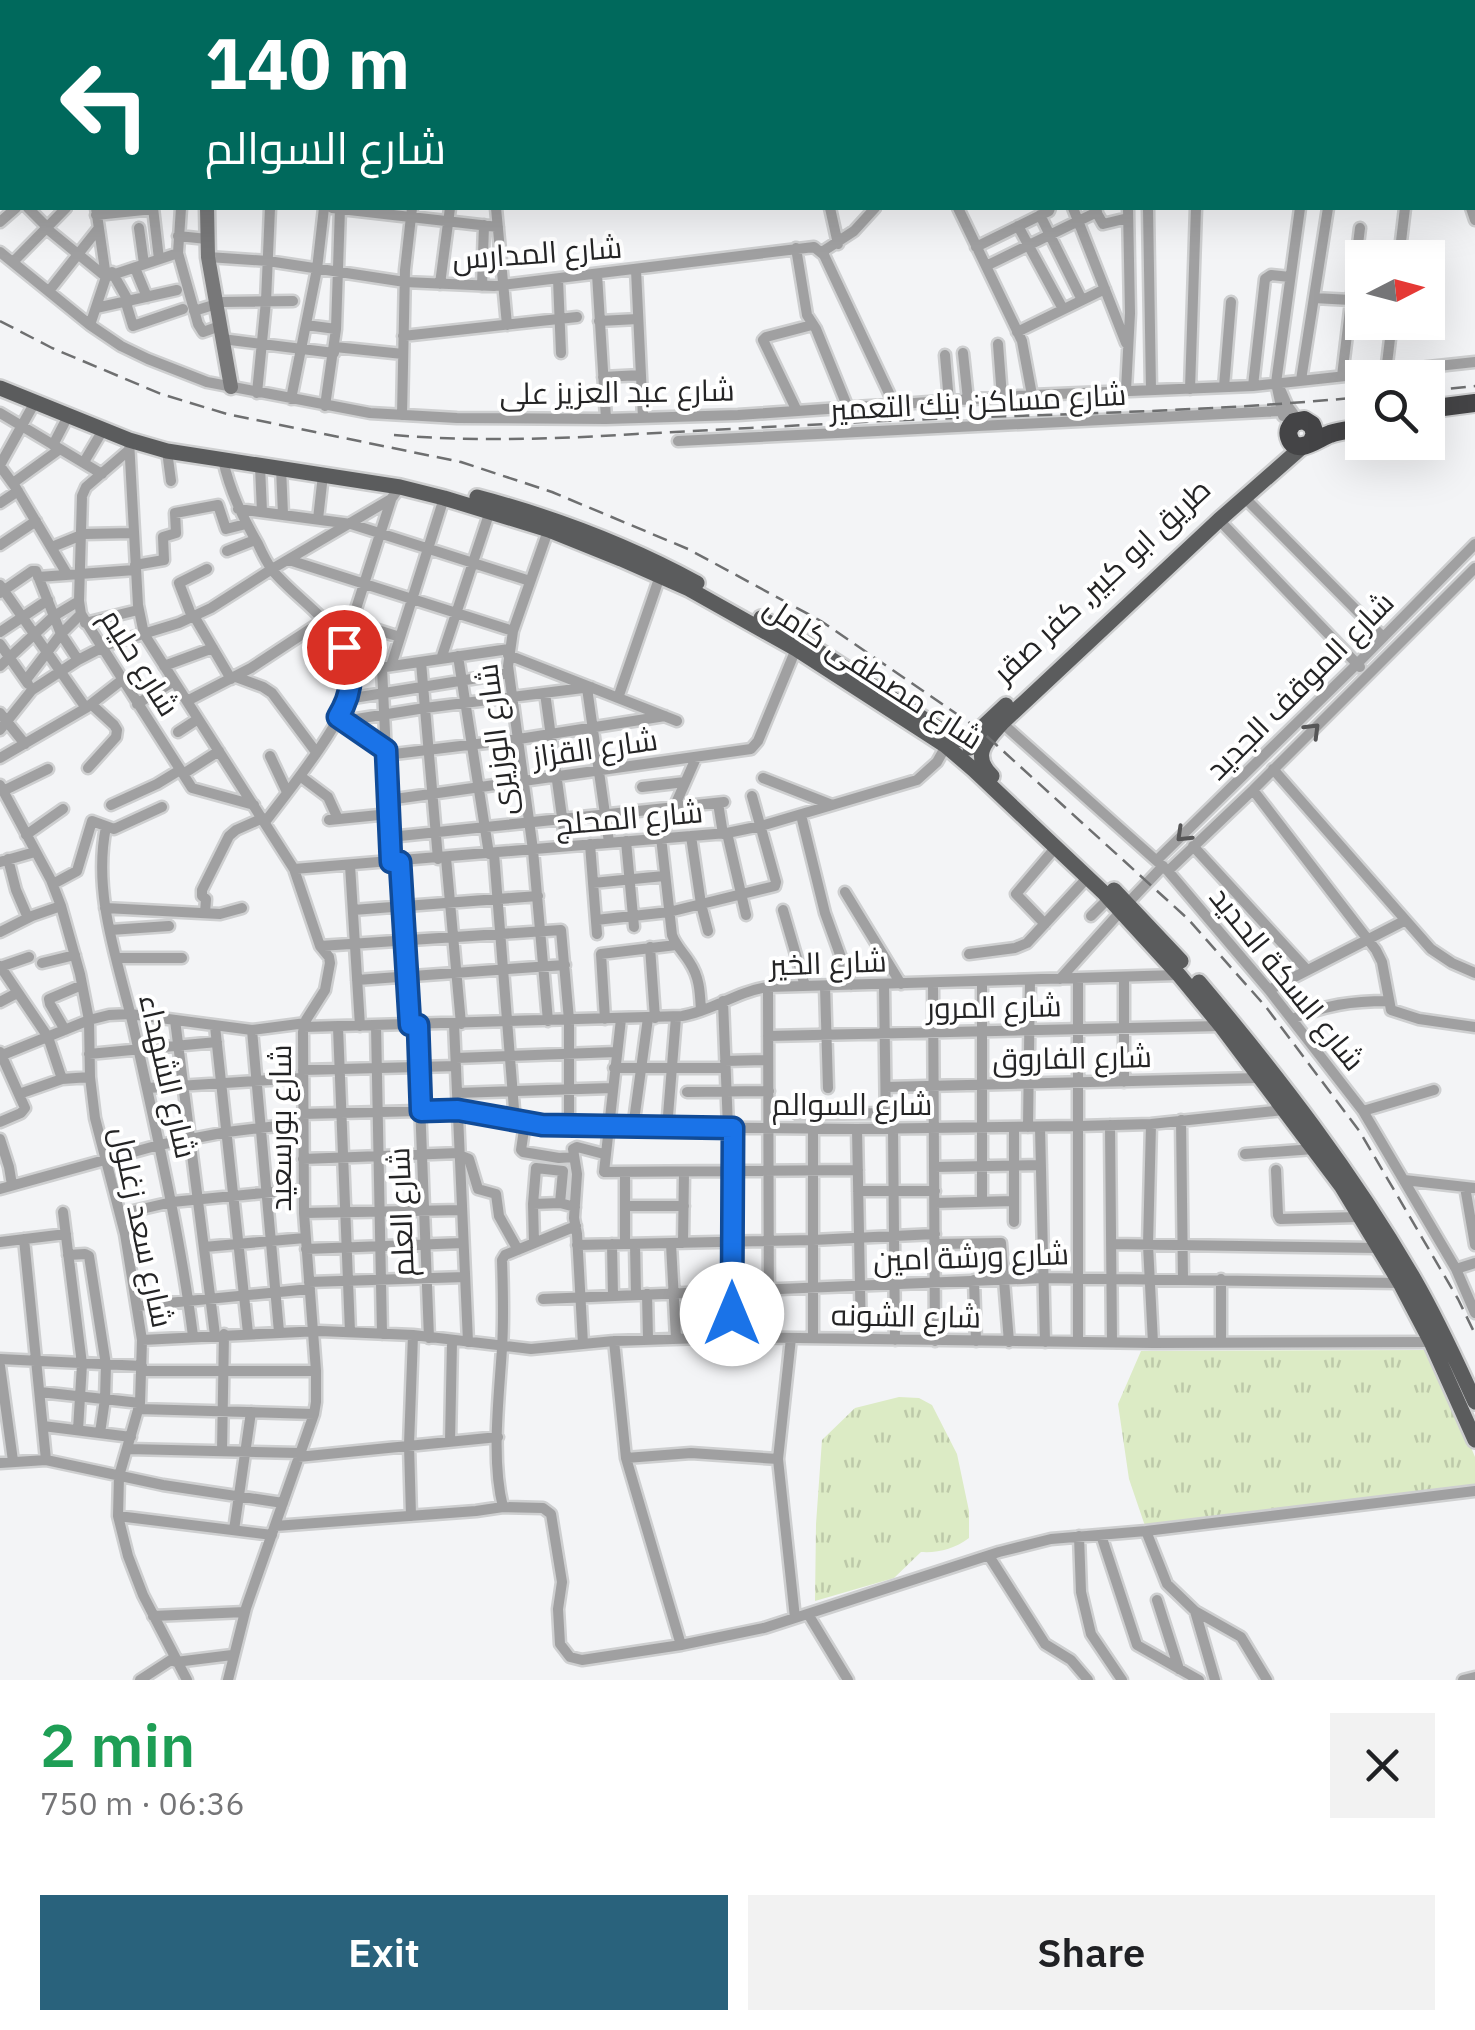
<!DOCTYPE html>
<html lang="en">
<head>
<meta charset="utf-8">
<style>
	:root { --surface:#fff; --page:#f2f2f2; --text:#202124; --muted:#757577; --accent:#29627c }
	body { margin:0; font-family:"IBM Plex Sans",Cairo,sans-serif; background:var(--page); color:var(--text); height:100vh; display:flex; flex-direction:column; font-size:38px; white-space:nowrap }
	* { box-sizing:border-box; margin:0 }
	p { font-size:32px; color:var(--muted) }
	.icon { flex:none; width:55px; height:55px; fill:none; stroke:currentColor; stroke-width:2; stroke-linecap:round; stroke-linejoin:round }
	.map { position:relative; height:1680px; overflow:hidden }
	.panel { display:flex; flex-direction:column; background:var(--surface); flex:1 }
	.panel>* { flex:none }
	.banner { position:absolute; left:0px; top:0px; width:1475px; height:210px; box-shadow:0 10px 40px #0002; background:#00695c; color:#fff; overflow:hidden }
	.needle { width:65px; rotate:84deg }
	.tools { position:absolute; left:1345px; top:240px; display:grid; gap:20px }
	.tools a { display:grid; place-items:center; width:100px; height:100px; border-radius:0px; background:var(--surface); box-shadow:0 10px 40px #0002; font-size:50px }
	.pin { position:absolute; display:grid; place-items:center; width:85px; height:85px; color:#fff; margin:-42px; border:5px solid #fff; border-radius:50%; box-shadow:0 2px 10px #0007 }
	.me { position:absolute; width:110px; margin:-55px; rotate:0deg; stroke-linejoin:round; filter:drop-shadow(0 0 8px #0008) }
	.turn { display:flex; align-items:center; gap:35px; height:210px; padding:0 40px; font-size:45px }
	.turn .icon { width:130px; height:130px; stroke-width:2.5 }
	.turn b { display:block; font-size:70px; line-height:85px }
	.round { display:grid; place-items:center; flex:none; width:105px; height:105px; border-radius:0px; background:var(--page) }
	.overview { display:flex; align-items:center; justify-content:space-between; height:170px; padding:0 40px }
	h1 { font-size:60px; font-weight:600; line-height:75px; color:#1e9e55 }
	.button { display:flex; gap:20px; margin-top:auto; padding:20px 40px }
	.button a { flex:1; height:115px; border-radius:0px; background:var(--accent); color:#fff; font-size:40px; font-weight:600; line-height:115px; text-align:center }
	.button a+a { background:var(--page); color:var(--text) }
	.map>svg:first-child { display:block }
</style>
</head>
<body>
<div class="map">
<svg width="1475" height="1680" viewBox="0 0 1475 1680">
	<defs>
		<pattern id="grass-tufts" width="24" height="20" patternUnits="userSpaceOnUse" patternTransform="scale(2.5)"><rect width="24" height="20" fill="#dcebc5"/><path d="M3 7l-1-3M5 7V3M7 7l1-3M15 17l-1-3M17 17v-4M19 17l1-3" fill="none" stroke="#bdc9a9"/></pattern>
	</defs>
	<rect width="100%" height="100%" fill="#f3f4f6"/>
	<path fill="url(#grass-tufts)" d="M1430,1350L1475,1457V1487L1145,1526L1129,1479L1118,1404L1141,1351Z
		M899,1397L919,1398L932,1405L957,1454L969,1511V1538C954,1549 939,1553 921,1552L894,1578L815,1601L816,1524L822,1440L855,1408Z"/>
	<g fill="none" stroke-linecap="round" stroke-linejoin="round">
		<g stroke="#cecfd0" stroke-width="15">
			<path id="street" d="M160,0V2
				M198,0L199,2
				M331,0V2
				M375,0L376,2
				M411,0L412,2
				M436,0L437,2
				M460,0V2
				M707,0V2
				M746,0V2
				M773,0L774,2
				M817,0L818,2
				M864,0L866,2
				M1030,0L1035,2
				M27,2L28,0
				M79,2L130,0
				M285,2L293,0
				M385,2L394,0
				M494,2V0
				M898,2L900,0
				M941,2L943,0
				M983,2L984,0
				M1090,2L1092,0
				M0,5H2
				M0,38L2,37
				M0,70H2
				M1472,88L1475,87
				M0,107L2,106
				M0,122L2,128
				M0,165L2,163
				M0,178L2,180
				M28,208L47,227
				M153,208L159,259
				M181,208L178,253L198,324L203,332L220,326
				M332,208L498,227
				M496,208L507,325
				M830,208L838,244
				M958,208L1022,341L1032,395
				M1073,208L1126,343
				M1094,208L1103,224L1128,218
				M1148,208L1151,390
				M1471,208L1475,220
				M96,215L153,209
				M1040,215L1082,300
				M0,222L16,208
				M1018,226L1063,309
				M46,228L106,277L178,253
				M139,228L144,264
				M178,236L207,239
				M976,247L1049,211L1050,208
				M796,248L807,315L816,329L848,408
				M0,252L90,325L121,346L148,359L207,382L370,413L457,418L606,419L738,415L1032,395L1253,386L1475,362
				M822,252L854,231L875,208
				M1357,256L1374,258
				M208,257L268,261L405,282L494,286L814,247L824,255L895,406
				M1399,258L1405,208
				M13,262L66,208
				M986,266L1097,212
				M135,268L147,297
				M636,270L643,418
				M112,272L129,302
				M597,274L606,419
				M558,279L561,353
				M440,284L450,208
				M482,286L484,225
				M49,291L98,229
				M1314,298L1351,300
				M126,303L133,326L183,309
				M96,308L177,290
				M194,311L223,302L293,301
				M599,321L638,319
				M90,325L106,277L96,208
				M306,325L336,329
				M1017,332L1105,289
				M403,336L577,317
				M222,339L334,353
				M998,344L1002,397
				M335,347L403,354
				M963,353L968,400
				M945,355L949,402
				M1386,372L1392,322
				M1342,376L1360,228
				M603,377L641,375
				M1301,380L1328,208
				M1253,386L1265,279L1271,275L1290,277
				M1224,387L1231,302
				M1190,389L1196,208
				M1126,390L1130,313L1128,208
				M1281,391L1287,405L1298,420
				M257,393L266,301L270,208
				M291,399L317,269L324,208
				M325,406L336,329L340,208
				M797,411L763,340L766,337L812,325
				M0,413L102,474
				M402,415L405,270L412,208
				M1283,416L1276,383L1300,208
				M129,440L138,605L144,634L294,869L320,946L329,957L330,963L325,990L306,1020L303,1032L304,1213L316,1371V1402L314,1414L246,1608L228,1680
				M678,441L1281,411
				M53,445L68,416
				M129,450L86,487L82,496L79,601L81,614L192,788L254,805
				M167,451L171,481
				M223,460C230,491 242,516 258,544C262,553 267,563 273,571C302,606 358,633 351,687C346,720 287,793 265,822
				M84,462L103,430
				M0,465L35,402
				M0,466L16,488L67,574
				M260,466L262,512
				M281,468L283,514
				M13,483L60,449
				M1244,497L1383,637
				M0,503L18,491
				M238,509L351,524L530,581
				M318,519L323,475
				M1219,520L1360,667
				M0,545L36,521
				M52,547L84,534L133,533
				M227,551L255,540
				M289,560L513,631
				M135,565L164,560L163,537L176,533L175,513L218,505L226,529L246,524
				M38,577L135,570
				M0,585L86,708
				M0,593L32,571H36L61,634L78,660
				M194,616L231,679
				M192,617L179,583L207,569
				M352,622L400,637
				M85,623L138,610
				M0,632L48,600
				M0,644L28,684
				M344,646L391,500
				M508,655L677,721
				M458,656L489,854
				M441,659L490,511
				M421,662L438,859
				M0,666L54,616L79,601
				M164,666L213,648
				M391,666L444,498
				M382,668L391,862
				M332,670V658L346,651
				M351,672L509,649
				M236,677L263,687L272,693L316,752
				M26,680L61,634L81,614
				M587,688L609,842
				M545,693L566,846
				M618,698L660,576
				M347,699L509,673
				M187,701L251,668L324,620
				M137,704L174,681
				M0,713L25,744
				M343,721L386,751
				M344,721L425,708L591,687
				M1002,723L1168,871L1269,990L1363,1111L1456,1269L1475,1313
				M0,730L32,690L78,660L107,645L179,623L211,608L272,569L391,499L400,487
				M178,732L198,719
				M386,755L519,739L665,716
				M270,756L287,792
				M0,758L86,708L122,680
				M696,758L661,837L672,935C676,946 684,953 690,963C700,978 700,994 701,1011
				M88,768L116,737L117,730L114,725L91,704
				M1273,769L1431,949L1452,963L1475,973
				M183,774L219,751
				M300,776L328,797L338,819
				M763,778L832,805
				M0,785L51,880L61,906L80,974L89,1020L90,1077L95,1118L125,1234L142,1340L140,1403L119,1476L118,1516L128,1556L143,1595L187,1680
				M642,787L685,782
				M1253,790L1376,950L1382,962L1391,1010L1419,1019L1475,1027
				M3,791L48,769
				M388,800L751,749L758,741L796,649
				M718,803L723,834
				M111,805L157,784L180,770
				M801,815L825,913L851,985
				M329,820L389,814
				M106,827C92,895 119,964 134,1029C156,1131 180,1233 193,1336
				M727,833L746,915
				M26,835L63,809
				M691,836L701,904L708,931
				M390,837L724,802
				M626,841L634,927
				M590,844L597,934
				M1193,846L1307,970
				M494,854L515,1122
				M446,858L461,1024
				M8,859L16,890L28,918
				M1157,860L1357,664L1475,544
				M401,861L410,1025
				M0,862L35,852
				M350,865L360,1026
				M294,869L727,833L761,826L917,780L937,762L946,746
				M1168,871L1253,790L1475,568
				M593,883L664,876
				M53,884L77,871L92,821L114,829L162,807
				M845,892L901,984
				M1128,903L1163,866
				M105,908L220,914L242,908
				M353,910L538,896
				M783,910L805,986
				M205,913L206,899L202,896V890L229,836L236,830L263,818
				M1091,916L1109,898
				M596,920L669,912L775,886L776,882L752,796
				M1045,924L1016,894L1056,847
				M110,930L169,926
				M0,932L32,916L61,906
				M320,946L561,930L569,1020V1126
				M650,947L655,1018
				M969,954L1015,948L1027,943L1088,877
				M117,958H182
				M42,963L75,955
				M0,966L48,1037L62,1079
				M0,967L29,957
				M1124,977V1082
				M1078,978V1342
				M1060,979L1121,911
				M357,980L565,965
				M933,983L935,1341
				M884,984L886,1128
				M825,986L828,1088
				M768,987L769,1337
				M1269,990L1404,921
				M723,1001L728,1128
				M0,1002L17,993
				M605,1019L601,954L676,945
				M621,1019L604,1172L858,1170
				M1292,1019C1326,1005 1351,1001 1388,1001
				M175,1020L215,1335
				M548,1021L533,850L508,666L513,631L550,525
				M454,1024L468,1342
				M417,1025L429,1338
				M215,1026L248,1333
				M376,1026L382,1334
				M304,1027L682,1016C713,1011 735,992 768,987L1178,975
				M338,1027L350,1332
				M65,1030L50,1004L49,999L82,985
				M252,1030L279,1332
				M768,1036L1220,1026
				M89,1054L217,1042
				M0,1056L89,1020L109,1015L130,1014L252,1030L306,1023
				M456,1058L616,1052
				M725,1061L768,1060
				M614,1068H725
				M303,1070L456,1066
				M886,1087L1259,1078
				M147,1088L302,1078
				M687,1092L769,1091
				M457,1093L612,1088
				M19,1094L62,1079L90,1077
				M1363,1111L1434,1090
				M302,1114L458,1110L515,1122L551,1126L857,1129L1079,1126L1151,1124L1284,1110
				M797,1114L886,1113
				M1181,1120L1183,1279
				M0,1122L21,1113L25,1108L0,1052
				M525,1123L521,1150L523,1152L559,1158L574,1157
				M1151,1124L1148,1245L1153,1343
				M1110,1125L1112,1342
				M1014,1127V1222
				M1028,1127L1030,980
				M1040,1127L1045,1342
				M633,1128L648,1018
				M667,1128L676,1017
				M813,1128V1338
				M893,1128L895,1340
				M857,1129L861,1339
				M0,1139L9,1167L12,1185
				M1245,1154L1314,1149
				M459,1155L469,1159L478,1189L496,1194L499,1216L518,1250
				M303,1159L459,1153
				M934,1167L1041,1165
				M1276,1170L1278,1215L1280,1219L1359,1217
				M625,1172V1244
				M1404,1180L1475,1188
				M1465,1187L1475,1245
				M0,1189L159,1145L227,1132L302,1123
				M858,1191H935
				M982,1202V982
				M935,1203L1014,1201
				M533,1204L560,1203L575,1207
				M625,1206H684
				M63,1212L82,1364L78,1430
				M304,1213L462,1210
				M120,1214L172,1202L303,1189
				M24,1239L46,1460
				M0,1242L66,1234
				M534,1243L533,1204L536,1168L563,1171L560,1203
				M683,1243L684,1172
				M612,1244L613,1296
				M635,1244L636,1295
				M671,1244L676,1338
				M935,1244L1001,1243L1009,1342
				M1111,1244L1377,1248
				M577,1245L813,1240L935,1234
				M204,1247L305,1238
				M306,1249L463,1243
				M68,1255L85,1254L89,1256L106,1365L105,1399L100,1433
				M1456,1269L1475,1263
				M974,1280L976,1341
				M309,1282L465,1277
				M647,1294L648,1339
				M543,1299L1044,1278L1400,1283
				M138,1306L310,1289
				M732,1337L733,1128
				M791,1338L778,1459L795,1618
				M142,1340L320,1331L413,1335L531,1349L614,1341L732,1337L1153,1343L1431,1342
				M614,1341L626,1458L681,1645
				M1221,1342V1279
				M583,1344L577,1234L574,1218L577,1174L573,1149L577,1147L604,1154
				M0,1359L142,1366
				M0,1366L13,1461
				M142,1371H316
				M40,1392L140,1403
				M138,1409L314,1414
				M43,1426L131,1437
				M450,1442L452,1341
				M128,1449L299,1453
				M222,1451L224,1334
				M298,1457L498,1437
				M626,1458L691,1453L778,1459
				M0,1463L46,1460L163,1485L283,1503
				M503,1507L543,1508L551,1514L562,1582L558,1609L560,1644L570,1657L582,1660L681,1645L764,1628L999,1552L1051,1539L1146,1531L1475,1491
				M118,1516L272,1535
				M411,1516L409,1445L413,1335
				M275,1526L476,1511L503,1507C491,1460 499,1397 502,1348C504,1319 503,1289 502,1260L505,1255L576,1226
				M234,1530L251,1412
				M1146,1531L1167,1584L1195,1611L1241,1637L1267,1680
				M1101,1535L1137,1645L1199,1680
				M1079,1536L1081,1592L1091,1634L1122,1680
				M989,1556L1045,1644L1071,1660L1088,1680
				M1157,1600L1179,1669
				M1195,1611L1215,1680
				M808,1614L848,1680
				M153,1616L245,1612
				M176,1662L232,1655
				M140,1680L174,1658
				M1463,1680L1475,1677"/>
		</g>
		<g stroke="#cecfd0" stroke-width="19">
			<path id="secondary" d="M243,2V0
				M207,208L208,257L231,387"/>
		</g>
		<g stroke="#cecfd0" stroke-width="20">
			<path id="primary" d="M0,388L129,440L167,451L400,487L444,498L549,530L621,559L689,589L796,649L946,746L974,770L1103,892L1179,975L1221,1026L1342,1187L1400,1283L1431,1342L1475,1440
				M477,497C553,517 627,545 697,583
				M761,618L800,639L952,737L962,740H972
				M970,748L975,734L1006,705
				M992,776C970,755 987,740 1002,723L1219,520L1302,447
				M1114,890L1181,961
				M1199,982C1278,1076 1352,1172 1414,1279C1437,1319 1456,1360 1475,1402"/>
		</g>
		<g stroke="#cecfd0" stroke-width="22">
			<path id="highway" d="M1428,409L1475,403
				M1311,443L1315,434L1312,425L1304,420L1294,422C1290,427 1287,430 1289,437C1295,458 1320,437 1330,434C1341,430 1352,430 1362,428"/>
		</g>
		<use href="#street" stroke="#a0a0a1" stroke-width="10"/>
		<use href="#secondary" stroke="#787879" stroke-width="14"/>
		<use href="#primary" stroke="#5b5c5d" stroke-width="15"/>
		<use href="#highway" stroke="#444446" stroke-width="18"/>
		<path stroke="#6e6f70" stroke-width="2.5" stroke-dasharray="15 8" stroke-linecap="butt" d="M0,321L52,348L161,394L227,414L461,462L552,492L688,549L821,621L980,730L1188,919L1266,1007L1360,1132L1458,1299L1475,1334
			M1428,391L1475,386
			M394,435C474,442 555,439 636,434C712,430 787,426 863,422C1029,414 1197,413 1362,397"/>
	</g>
	<defs><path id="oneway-chevron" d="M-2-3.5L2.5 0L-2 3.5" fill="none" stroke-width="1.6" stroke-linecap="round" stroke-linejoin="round" transform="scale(2.5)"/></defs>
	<g stroke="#565657">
		<use href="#oneway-chevron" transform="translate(1313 730) rotate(-45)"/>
		<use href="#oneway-chevron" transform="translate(1183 835) rotate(136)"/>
	</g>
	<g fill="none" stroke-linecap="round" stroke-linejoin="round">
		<g stroke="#114b97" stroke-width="25">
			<path id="route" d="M344,647C355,672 352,694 338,717L386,750L391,862H400L410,1025H418L421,1111L458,1110L542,1125L733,1128L732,1314"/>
		</g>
		<use href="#route" stroke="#1a73e8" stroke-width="18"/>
	</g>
	<g text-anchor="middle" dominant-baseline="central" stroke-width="8" stroke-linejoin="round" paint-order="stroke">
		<g font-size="30" fill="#242425" stroke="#fff">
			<text transform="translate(537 252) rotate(-4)">شارع المدارس</text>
			<text transform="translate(617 391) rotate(-1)">شارع عبد العزيز على</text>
			<text transform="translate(978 401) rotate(-3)">شارع مساكن بنك التعمير</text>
			<text transform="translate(1101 580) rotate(-43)">طريق ابو كبير, كفر صقر</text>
			<text transform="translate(141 662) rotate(58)">شارع حليم</text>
			<text transform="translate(874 672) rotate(33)">شارع مصطفى كامل</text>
			<text transform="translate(1299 685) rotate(-45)">شارع الموقف الجديد</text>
			<text transform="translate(495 740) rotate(-97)">شارع الوزيرى</text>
			<text transform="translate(595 747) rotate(-8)">شارع القزاز</text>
			<text transform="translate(629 817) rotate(-5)">شارع المحلج</text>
			<text transform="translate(828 962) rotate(-2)">شارع الخير</text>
			<text transform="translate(1288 978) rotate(51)">شارع السكة الحديد</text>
			<text transform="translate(994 1006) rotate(-1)">شارع المرور</text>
			<text transform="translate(1072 1057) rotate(-1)">شارع الفاروق</text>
			<text transform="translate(169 1076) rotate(77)">شارع الشهداء</text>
			<text x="852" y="1103">شارع السوالم</text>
			<text transform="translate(279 1128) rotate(-90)">شارع بورسعيد</text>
			<text transform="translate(400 1212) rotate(-92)">شارع العلم</text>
			<text transform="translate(143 1227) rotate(78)">شارع سعد زغلول</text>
			<text transform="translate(971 1256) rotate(-2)">شارع ورشة امين</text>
			<text transform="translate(906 1315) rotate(1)">شارع الشونه</text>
		</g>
	</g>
</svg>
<div class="tools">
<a><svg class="needle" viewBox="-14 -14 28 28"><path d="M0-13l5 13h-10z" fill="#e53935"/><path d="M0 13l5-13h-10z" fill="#757577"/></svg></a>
<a><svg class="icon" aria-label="search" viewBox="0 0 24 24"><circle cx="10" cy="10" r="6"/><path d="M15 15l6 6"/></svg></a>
</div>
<div class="pin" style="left:344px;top:647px;background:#d93025"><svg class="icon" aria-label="arrive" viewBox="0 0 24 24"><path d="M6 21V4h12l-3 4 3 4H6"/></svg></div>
<svg class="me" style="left:732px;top:1314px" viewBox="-20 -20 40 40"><circle r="19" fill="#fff"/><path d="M0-13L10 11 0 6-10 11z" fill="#1a73e8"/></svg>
<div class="banner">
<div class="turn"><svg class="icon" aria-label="left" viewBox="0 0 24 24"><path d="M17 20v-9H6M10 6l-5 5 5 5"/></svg><div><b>140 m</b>شارع السوالم</div></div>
</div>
</div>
<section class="panel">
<div class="overview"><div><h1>2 min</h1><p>750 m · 06:36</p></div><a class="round"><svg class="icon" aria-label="close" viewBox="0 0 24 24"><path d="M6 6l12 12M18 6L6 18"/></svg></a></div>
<div class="button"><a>Exit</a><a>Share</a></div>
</section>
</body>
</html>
